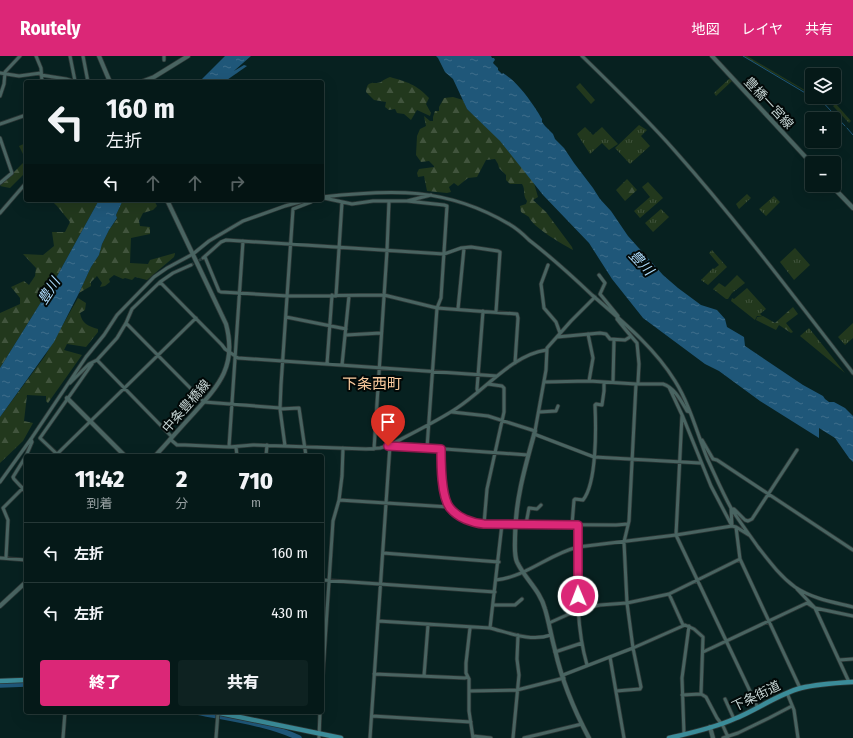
<!DOCTYPE html>
<html lang="ja">
<head>
<meta charset="utf-8">
<style>
	:root { --surface:#051918; --page:#0e2221; --text:#f1f3f6; --muted:#97a0a2; --line:#263837; --accent:#db2777 }
	body { margin:0; font-family:"Fira Sans Condensed","Noto Sans JP",sans-serif; background:var(--page); color:var(--text); height:100vh; display:flex; flex-direction:column; font-size:15px; white-space:nowrap }
	* { box-sizing:border-box; margin:0 }
	p { font-size:13px; color:var(--muted) }
	.icon { flex:none; width:22px; height:22px; fill:none; stroke:currentColor; stroke-width:2; stroke-linecap:round; stroke-linejoin:round }
	.map { position:relative; flex:1; overflow:hidden }
	.details { position:absolute; left:24px; top:398px; width:300px; height:260px; display:flex; flex-direction:column; background:var(--surface); border-radius:4px; box-shadow:0 4px 16px #0002,0 0 0 1px var(--line) }
	.details>* { flex:none }
	.guide { position:absolute; left:24px; top:24px; width:300px; height:122px; border-radius:4px; box-shadow:0 4px 16px #0002,0 0 0 1px var(--line); background:#051918; color:var(--text); overflow:hidden }
	.tools { position:absolute; left:805px; top:12px; display:grid; gap:8px }
	.tools a { display:grid; place-items:center; width:36px; height:36px; border-radius:4px; background:var(--surface); box-shadow:0 4px 16px #0002,0 0 0 1px var(--line); font-size:20px }
	.pin { position:absolute; display:grid; place-items:center; width:34px; height:34px; color:#fff; margin:-41px -17px; border-radius:50% 50% 50% 0; rotate:-45deg; box-shadow:0 0 4px #0007 }
	.pin .icon { rotate:45deg }
	.me { position:absolute; width:44px; margin:-22px; rotate:359deg; stroke-linejoin:round; filter:drop-shadow(0 0 3px #0008) }
	.turn { display:flex; align-items:center; gap:14px; height:84px; padding:0 16px; font-size:18px }
	.turn .icon { width:52px; height:52px; stroke-width:2.5 }
	.turn b { display:block; font-size:28px; line-height:34px }
	.lanes { display:flex; align-items:center; height:38px; padding:0 16px; background:#0003; justify-content:center; gap:20px; direction:ltr }
	.lanes .off { opacity:.35 }
	.eta { display:flex; justify-content:space-evenly; align-items:center; height:68px; text-align:center }
	.eta b { font-size:24px; font-weight:800; line-height:28px }
	.action { display:flex; gap:8px; margin-top:auto; padding:8px 16px }
	.action a { flex:1; height:46px; border-radius:4px; background:var(--accent); color:#fff; font-size:16px; font-weight:800; line-height:46px; text-align:center }
	.action a+a { background:var(--page); color:var(--text) }
	ul { padding:0; list-style:none }
	li { display:flex; align-items:center; gap:12px; height:60px; padding:0 16px; border-top:1px solid var(--line) }
	li div { flex:1 }
	li b { display:block; font-size:15px }
	li em { font-style:normal }
	header { display:flex; align-items:center; gap:24px; box-sizing:border-box; height:56px; padding:0 20px; background:var(--accent); color:#fff }
	header strong { font-size:19px }
	nav { display:flex; gap:22px; margin-inline-start:auto; font-size:14px }
	.map>svg:first-child { display:block }
</style>
</head>
<body>
<header>
<strong>Routely</strong>
<nav><a>地図</a><a>レイヤ</a><a>共有</a></nav>
</header>
<div class="map">
<svg width="853" height="682" viewBox="0 0 853 682">
	<defs>
		<pattern id="grass-tufts" width="24" height="20" patternUnits="userSpaceOnUse"><rect width="24" height="20" fill="#22381d"/><path d="M3 7l-1-3M5 7V3M7 7l1-3M15 17l-1-3M17 17v-4M19 17l1-3" fill="none" stroke="#41543d"/></pattern>
		<pattern id="forest-firs" width="22" height="20" patternUnits="userSpaceOnUse"><rect width="22" height="20" fill="#22381d"/><path d="M5 1l3.5 6h-7zM16 11l3.5 6h-7z" fill="#41543d"/></pattern>
		<pattern id="water-ripples" width="26" height="14" patternUnits="userSpaceOnUse"><rect width="26" height="14" fill="#1f5779"/><path d="M2 4q2-2 4 0t4 0M15 11q2-2 4 0t4 0" fill="none" stroke="#3e6e8b"/></pattern>
	</defs>
	<rect width="100%" height="100%" fill="#072120"/>
	<path fill="url(#grass-tufts)" d="M743,0H747L808,36V37Z
		M730,22L732,25L716,40L714,37Z
		M580,27L595,44L591,48L576,31Z
		M836,48L851,65L849,67L833,50Z
		M639,69L647,74L641,80L650,90L630,108L615,92Z
		M585,71L593,79L602,71L618,88L609,94L602,87L590,98L577,78Z
		M648,126L663,142L640,162L634,155L650,141L642,131Z
		M747,138L751,142L739,153L736,148Z
		M774,140L780,146L766,160L759,153Z
		M661,153L669,161L653,176L645,167Z
		M795,192L810,209L794,224L780,206Z
		M712,194L727,211L708,229L701,224L713,212L714,213L719,209L709,197Z
		M737,219L745,227L732,237L728,243H726L713,233L719,227L725,231Z
		M747,232L766,253L760,258L762,260H757L755,264L731,245L732,242L734,243Z
		M853,267V282L845,289L838,281Z
		M809,272L845,317L800,280Z"/>
	<path fill="url(#forest-firs)" d="M390,21C407,26 416,28 429,42L426,48L431,57L430,60L417,54L411,64L404,58L397,57L395,53L389,54L385,51L386,46L374,44L366,36C367,23 373,29 381,26C383,24 387,22 390,21Z
		M453,41L463,44L467,53L500,84L529,119L534,127L538,141L533,144L546,156L572,191L573,194C564,189 532,171 529,161L521,156L520,150L526,148L527,145C522,138 526,134 522,128H510L506,124V119L499,112L498,108L495,103L486,104L477,121L468,122L458,130L454,127L449,131L451,136L447,137L427,135L424,120L418,121L417,117L419,113L434,111V110L429,105L421,106L416,99L417,80L420,73L426,70L424,60L430,65H433V61L435,55H439V51L444,42Z
		M26,87V116L10,132L0,130L23,107V98L19,90Z
		M627,123L637,134L625,145L616,134Z
		M51,144H70L72,145L73,144H99L56,222L0,312V257L20,248V242L11,231L24,225L29,229L35,220L36,212L23,198L43,199L54,190L52,176H65L70,166L57,150Z
		M123,144H154L157,150L153,154L143,157L139,165L140,170L150,171V178L131,182L130,207L148,208L150,204L175,197V198L174,201L147,224L135,221L132,224L125,222L123,223L114,219L109,223L110,226L105,230L100,231L102,227L97,220L91,226V230L79,237L91,211L99,199L102,188L109,174L117,163L116,159Z
		M78,242L86,247L85,254L80,257C82,268 88,270 98,273V276L86,291L67,288L64,294L82,299L48,347L46,345V340L27,339L24,365L33,367L23,385L0,407V361L45,300Z
		M793,251L798,258L786,267L793,276L791,277L779,269L776,274L756,264L757,261L763,260L775,267Z"/>
	<path fill="url(#water-ripples)" d="M225,0H251L235,14L234,15L244,9L247,10L224,26H199Z
		M436,0H491L492,2H494L495,4L494,5L493,7L498,12V14L502,18L503,17C517,26 528,41 537,55C539,58 540,60 542,63V66L545,70L553,78L555,83L564,92L574,107L593,132L600,143L611,155L628,180L663,219L678,232L701,249L717,254L725,263L727,271L744,281L745,290L803,329L823,340L825,343L829,346H834L845,352L853,360V406L849,402L835,382L819,372V382L760,345L719,315L705,308L643,262L612,223L589,187L543,139L500,85L467,53L453,23L445,16L438,2Z
		M99,144H123L116,159L117,162L109,174L102,188L99,199L91,211L79,237L54,286L0,361V312L56,222Z"/>
	<g fill="none" stroke-linecap="round" stroke-linejoin="round">
		<path stroke="#1f5779" stroke-width="1" d="M743,0L807,38
			M818,41L845,70
			M847,72L853,79"/>
		<path stroke="#1f5779" stroke-width="5.5" d="M0,629L26,628
			M197,656C231,663 267,667 299,682"/>
		<path stroke="#243c3b" stroke-width="3" stroke-dasharray="3 1.5" stroke-linecap="butt" d="M191,209L203,202"/>
		<g stroke="#2c3736" stroke-width="4.5">
			<path id="street" d="M36,0L41,12L42,26
				M70,0L75,25
				M83,0L88,26
				M164,0V4
				M582,0C614,31 646,62 675,95C738,166 795,242 853,317
				M0,17L19,20L41,17
				M41,19L66,23L76,26
				M0,40L4,28L5,16L20,0
				M0,68L26,59
				M0,82L12,117L0,127
				M322,141C392,133 446,131 509,168C516,172 523,178 529,184C551,201 572,220 592,239C622,265 654,291 675,325C690,349 697,377 707,402C715,419 722,436 731,452C739,465 749,478 758,491C769,505 780,520 795,531C813,543 833,546 853,551
				M324,142L352,148L373,145H407L431,139
				M407,145L444,149L447,150L441,242L437,252L427,392
				M0,157L26,127
				M205,201L219,235L221,236L288,240L384,239L437,252L517,258L518,262L515,307
				M203,202L221,186L226,184L444,198L461,192L471,191L498,195L500,196L496,256
				M548,209L541,228L544,252L556,266L560,277
				M599,219L605,227L600,238L618,260L617,263C624,272 630,279 637,287L639,308L638,327
				M160,226L173,217L191,209
				M336,240L342,146
				M458,253L464,192
				M286,261L346,273
				M126,267L204,346L280,352
				M588,278L593,302L589,325
				M346,279L381,277
				M557,281L600,277L606,278L610,283L625,284L630,281
				M97,304L117,282L126,267L132,253L160,226L222,289L225,293L238,302L497,320
				M327,308L332,239
				M342,309L349,240
				M544,326L589,325L636,328
				M613,326L614,284
				M70,327L89,308L97,304L172,381
				M669,331L683,361L711,430L732,470
				M478,336L477,333L483,255
				M280,353L299,352L306,400
				M452,356L488,360L535,375L546,314L547,292L571,265L595,241
				M539,356L556,355L558,350
				M682,359L676,479L758,652
				M534,378L594,401L700,407
				M170,383L177,389H185L229,391L253,389L366,393L380,392L390,389L528,399
				M702,384L713,403L717,404L853,494
				M285,390L280,353L281,329L293,153L311,146L313,144
				M229,391L243,185
				M236,391L237,400
				M374,393L387,195L389,145
				M441,393C441,407 441,441 450,452C458,462 472,467 484,468L616,469L628,468
				M26,400L13,421L14,423L26,436
				M26,400L32,386L31,383
				M55,400L196,262
				M59,400L40,382L92,308
				M266,400L267,389
				M0,426L31,383L86,301L104,279L117,259L154,221L167,212L193,198L209,185L243,165L285,150L307,144
				M339,444L449,451
				M731,452L732,470
				M732,453H734L745,464L748,465L752,463L797,394
				M484,468L487,433L504,356V332L502,330L488,328
				M526,468L529,452L537,453L541,449
				M572,469L574,444L575,443L583,444C597,427 596,371 595,349L596,348L602,349L604,335V326
				M578,469C578,516 574,564 587,609
				M736,471L740,503L800,632
				M383,497L499,506
				M0,502L26,504
				M6,502L8,464L3,452L26,429
				M322,524L495,536
				M496,524C526,521 549,498 578,491L676,479L732,470L736,471L749,479
				M797,533L815,552L849,626
				M669,538L683,569
				M494,549H515L522,543
				M378,565L490,572L502,468
				M549,567L578,554L600,549L627,547L669,538L740,503
				M470,572L466,607V617L469,623V655L473,682
				M490,572C510,577 531,586 551,579
				M555,596L582,587
				M703,596L807,547L815,552L853,560
				M610,601L624,682
				M839,604L853,603
				M374,618L465,622L467,621
				M563,619L633,592L685,569L694,573L703,581L701,638L682,639
				M424,620L428,569
				M322,631L333,465L339,444L342,420L343,392
				M469,635L517,634L564,622
				M616,635L640,633L641,631L633,592L627,547L624,486L629,465L636,328H663C675,332 681,345 687,355L690,356
				M787,637L794,654L798,682
				M701,638L706,641L717,662L723,670L728,681
				M725,643L734,663
				M372,660L471,666
				M684,678L682,622L689,570
				M473,680L491,682
				M63,682L65,656
				M216,682L218,656
				M319,682L320,656
				M370,682L390,389C412,377 436,366 457,352C485,334 512,299 546,294
				M513,682L519,619L517,603L518,579
				M524,682L582,668
				M723,682L738,677L769,662L792,650"/>
		</g>
		<g stroke="#2c3736" stroke-width="5.5">
			<path id="secondary" d="M99,0L110,26
				M712,0L812,108
				M141,26L154,21L188,0
				M831,129L853,152
				M67,342L125,400
				M535,375C525,411 515,445 515,482C515,490 514,499 517,506C525,523 540,534 545,553C549,566 551,580 555,594C562,625 574,654 589,682
				M155,400C168,386 181,371 194,357C220,328 237,309 226,268L167,144
				M0,550L26,526
				M710,671L713,682"/>
		</g>
		<g stroke="#2c3736" stroke-width="6">
			<path id="primary" d="M0,625L26,624
				M215,656L341,682
				M669,682C691,677 714,672 734,663C757,654 778,638 801,632C818,628 836,627 853,626"/>
		</g>
		<use href="#street" stroke="#496461" stroke-width="3"/>
		<use href="#secondary" stroke="#496461" stroke-width="4"/>
		<use href="#primary" stroke="#3b8c99" stroke-width="4.5"/>
	</g>
	<g fill="none" stroke-linecap="round" stroke-linejoin="round">
		<g stroke="#8e194d" stroke-width="10">
			<path id="route" d="M388,390L441,393C441,408 441,441 450,452C458,462 472,467 484,468L578,469V540"/>
		</g>
		<use href="#route" stroke="#db2777" stroke-width="7"/>
	</g>
	<g text-anchor="middle" dominant-baseline="central" stroke-width="4" stroke-linejoin="round" paint-order="stroke">
		<g font-size="13" fill="#c6d5d4" stroke="#020908">
			<text transform="translate(769 47) rotate(47)">豊橋一宮線</text>
			<text transform="translate(186 350) rotate(-49)">中条豊橋線</text>
			<text transform="translate(756 640) rotate(-26)">下条街道</text>
		</g>
		<g font-size="14" font-style="italic" fill="#afddfe" stroke="#020908">
			<text transform="translate(641 207) rotate(47)">豊川</text>
			<text transform="translate(49 235) rotate(-57)">豊川</text>
		</g>
		<g font-size="15" fill="#faca9d" stroke="#020908">
			<text x="372" y="328">下条西町</text>
		</g>
	</g>
</svg>
<div class="tools">
<a><svg class="icon" aria-label="layers" viewBox="0 0 24 24"><path d="M12 4l9 5-9 5-9-5zM3 14l9 5 9-5"/></svg></a>
<a>+</a>
<a>−</a>
</div>
<div class="pin" style="left:388px;top:390px;background:#d93025"><svg class="icon" aria-label="arrive" viewBox="0 0 24 24"><path d="M6 21V4h12l-3 4 3 4H6"/></svg></div>
<svg class="me" style="left:578px;top:540px" viewBox="-20 -20 40 40"><circle r="17" fill="#db2777" stroke="#fff" stroke-width="3"/><path d="M0-11L8 9 0 5-8 9z" fill="#fff"/></svg>
<div class="guide">
<div class="turn"><svg class="icon" aria-label="left" viewBox="0 0 24 24"><path d="M17 20v-9H6M10 6l-5 5 5 5"/></svg><div><b>160 m</b>左折</div></div>
<div class="lanes"><svg class="icon" aria-label="left" viewBox="0 0 24 24"><path d="M17 20v-9H6M10 6l-5 5 5 5"/></svg><svg class="icon off" aria-label="ahead" viewBox="0 0 24 24"><path d="M12 20V5M6 11l6-6 6 6"/></svg><svg class="icon off" aria-label="ahead" viewBox="0 0 24 24"><path d="M12 20V5M6 11l6-6 6 6"/></svg><svg class="icon off" aria-label="right" viewBox="0 0 24 24"><path d="M7 20v-9h11M14 6l5 5-5 5"/></svg></div>
</div>
<section class="details">
<div class="eta">
<div><b>11:42</b><p>到着</p></div>
<div><b>2</b><p>分</p></div>
<div><b>710</b><p>m</p></div>
</div>
<ul>
<li><svg class="icon" aria-label="left" viewBox="0 0 24 24"><path d="M17 20v-9H6M10 6l-5 5 5 5"/></svg><div><b>左折</b></div><em>160 m</em></li>
<li><svg class="icon" aria-label="left" viewBox="0 0 24 24"><path d="M17 20v-9H6M10 6l-5 5 5 5"/></svg><div><b>左折</b></div><em>430 m</em></li>
</ul>
<div class="action"><a>終了</a><a>共有</a></div>
</section>
</div>
</body>
</html>
